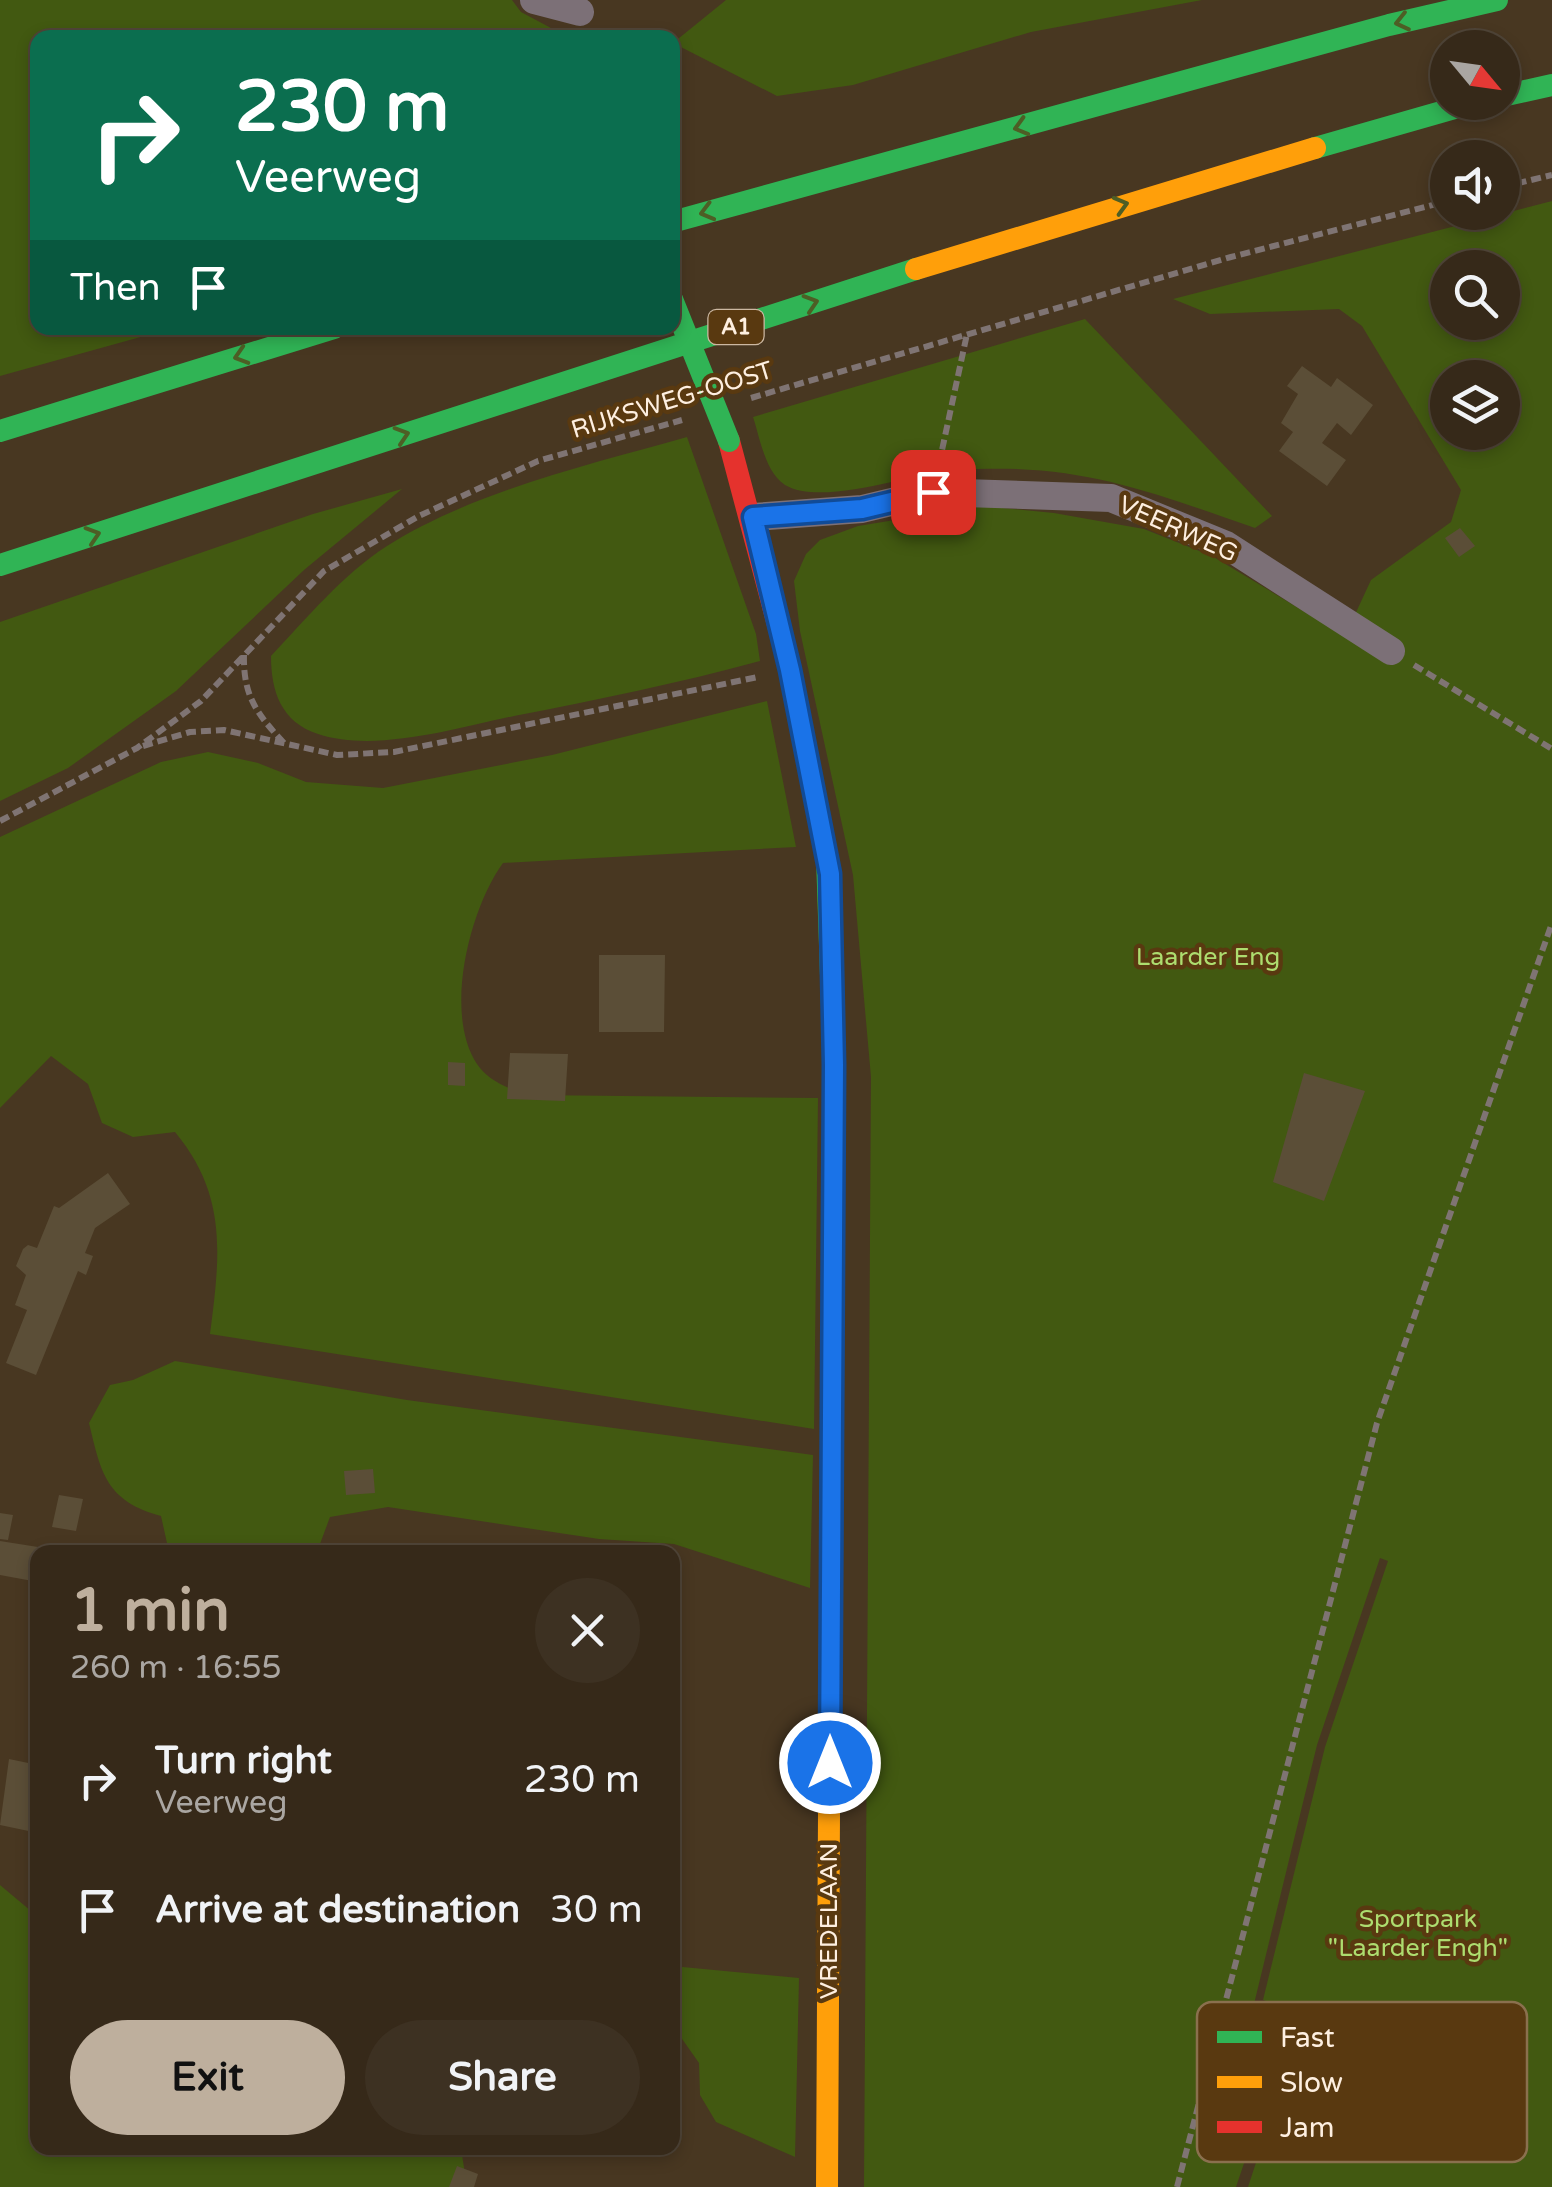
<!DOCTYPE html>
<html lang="en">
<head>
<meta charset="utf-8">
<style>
	:root { --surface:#362919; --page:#3d3122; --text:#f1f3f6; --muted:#aaa6a2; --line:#504538; --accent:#beaf9d }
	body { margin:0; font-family:"Varela Round",sans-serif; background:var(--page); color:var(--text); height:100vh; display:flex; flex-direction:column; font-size:38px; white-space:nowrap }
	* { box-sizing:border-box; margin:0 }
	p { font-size:32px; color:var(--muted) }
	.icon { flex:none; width:55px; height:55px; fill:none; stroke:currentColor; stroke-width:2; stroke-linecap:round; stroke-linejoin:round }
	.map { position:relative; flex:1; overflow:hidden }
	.drawer { position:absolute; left:30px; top:1545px; width:650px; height:610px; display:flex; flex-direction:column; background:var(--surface); border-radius:20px; box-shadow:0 5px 15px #0003,0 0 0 2px var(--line) }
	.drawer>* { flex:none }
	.banner { position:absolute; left:30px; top:30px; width:650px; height:305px; border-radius:20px; box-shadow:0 5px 15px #0003,0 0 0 2px var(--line); background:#0b6e4f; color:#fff; overflow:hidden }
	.needle { width:65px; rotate:119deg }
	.tools { position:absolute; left:1430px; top:30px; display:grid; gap:20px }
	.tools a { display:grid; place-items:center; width:90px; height:90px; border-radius:50%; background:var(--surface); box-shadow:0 5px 15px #0003,0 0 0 2px var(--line); font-size:50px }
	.pin { position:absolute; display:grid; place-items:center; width:85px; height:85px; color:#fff; margin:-42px; border-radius:20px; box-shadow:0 5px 15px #0006 }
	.me { position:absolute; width:110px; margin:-55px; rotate:0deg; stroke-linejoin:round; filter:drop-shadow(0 0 8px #0008) }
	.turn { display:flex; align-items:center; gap:35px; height:210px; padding:0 40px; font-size:45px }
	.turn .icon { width:130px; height:130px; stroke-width:2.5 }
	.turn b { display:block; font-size:70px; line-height:85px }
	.then { display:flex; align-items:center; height:95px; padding:0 40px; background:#0003; gap:20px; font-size:38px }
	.round { display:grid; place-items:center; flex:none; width:105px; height:105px; border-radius:52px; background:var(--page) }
	.overview { display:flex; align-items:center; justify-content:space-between; height:170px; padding:0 40px }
	h1 { font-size:60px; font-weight:800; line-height:75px; color:var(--accent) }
	.button { display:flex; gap:20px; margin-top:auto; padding:20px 40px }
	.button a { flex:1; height:115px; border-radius:60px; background:var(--accent); color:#111; font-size:40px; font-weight:800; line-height:115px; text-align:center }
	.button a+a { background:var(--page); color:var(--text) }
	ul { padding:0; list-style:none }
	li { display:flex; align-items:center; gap:30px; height:130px; padding:0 40px }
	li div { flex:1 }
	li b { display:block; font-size:38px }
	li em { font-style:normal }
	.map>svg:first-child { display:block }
</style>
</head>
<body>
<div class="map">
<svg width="1552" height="2187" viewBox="0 0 1552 2187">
	<rect width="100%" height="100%" fill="#483721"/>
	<path fill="#425911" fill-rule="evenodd" d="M0,0H512L521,12L551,28V38H38V328H173L0,376Z
		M726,0H1202L1031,32L853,85L777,96L673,43Z
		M1552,201V2187H1248L1305,2013L1263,2000L1325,1747L1388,1561L1380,1558L1317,1745L1254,2004L1294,2015L1236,2187H864L871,1077L853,875L800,631L794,581L806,554L820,540L858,526L981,506L1054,513L1144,529L1212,556L1345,636L1371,580L1451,522L1461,490L1362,326L1339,309L1210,314L1173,299ZM1448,268H1502V322H1448ZM1448,378H1502V432H1448Z
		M1085,319L1272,516L1255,528C1146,490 1076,462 957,470C911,473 823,507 785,485C765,472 760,438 753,417Z
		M687,437L756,634L760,661C679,683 597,700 514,716C457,728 375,753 318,734C281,722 271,691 271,656C307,618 342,575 387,546C472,492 591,464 687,437Z
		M402,489L304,570L176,691L68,768L0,801V622L313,514Z
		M767,701L796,847L503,863C470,908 443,1013 477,1064C488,1081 511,1090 530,1095L818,1098L814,1429L210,1334C220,1256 228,1196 175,1132L133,1137L102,1123L88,1084L51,1056L0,1108V837L161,762L208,752L258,763L306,782L383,788L552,755Z
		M175,1361L407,1400L813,1455L810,1588L674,1544L599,1539L388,1507L330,1517L317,1552H163L167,1543L161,1516C106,1501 101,1473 89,1423L110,1385L133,1380Z
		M0,1885L37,1916L38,2148H461L467,2187H0Z
		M672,1966L799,1978L795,2157L716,2122L700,2095L699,2063L673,2026Z"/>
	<path fill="#5b4e37" d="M1302,366L1331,387L1337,378L1373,405L1351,435L1337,423L1322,443L1346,460L1327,486L1279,451L1293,432L1281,423L1298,394L1287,386Z
		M1460,528L1475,546L1459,557L1445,538Z
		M599,955H665L664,1032H599Z
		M510,1053L568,1054L565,1101L507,1099Z
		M448,1062L465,1063V1086L448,1085Z
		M1304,1073L1365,1091L1324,1201L1273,1182Z
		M108,1173L130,1204L95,1228L85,1253L93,1256L86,1275L78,1271L36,1375L6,1363L27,1310L15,1305L26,1275L16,1266L23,1249L28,1245L37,1248L54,1206L59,1208Z
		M373,1469L375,1493L346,1495L344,1471Z
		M59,1495L83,1499L76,1531L52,1527Z
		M0,1513L13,1515L8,1540L0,1539Z
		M0,1541L57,1550L56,1552H38V1582L0,1575Z
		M9,1759L38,1765V1833L0,1825Z
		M457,2166L478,2174L474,2187H449Z"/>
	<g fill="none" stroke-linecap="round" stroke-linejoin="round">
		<path stroke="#7f7473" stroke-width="6" stroke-dasharray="10 5" stroke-linecap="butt" d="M1502,187L1552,175
			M751,398L1231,257L1448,201
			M939,464L967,334
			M244,655C243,696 257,714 284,743
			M1414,665L1552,749
			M143,746L190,732L224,730L337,755L394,752L758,677
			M0,821L137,748L201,701L324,571L419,516L538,461L682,420
			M1177,2187L1377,1423L1552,923"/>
		<path stroke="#7c7077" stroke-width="28" d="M534,0L580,12
			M753,517L862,509L933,492L1111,498L1226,545L1391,651"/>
		<path stroke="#30b455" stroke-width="22" d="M1502,96L1552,85
			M1315,148L1476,102
			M672,222L1389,25L1497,0
			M0,431L334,328
			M0,565L916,269
			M827,857L834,1065L830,1627"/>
		<path stroke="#ff9f0a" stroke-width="22" d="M916,269L1315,148
			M827,2187L830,1627"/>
		<path stroke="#e5322d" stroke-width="22" d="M729,441L790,670L827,857"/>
		<path stroke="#30b455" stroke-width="22" d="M672,299L729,441"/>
	</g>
	<defs><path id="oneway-chevron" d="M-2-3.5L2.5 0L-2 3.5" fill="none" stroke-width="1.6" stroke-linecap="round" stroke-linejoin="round" transform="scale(2.5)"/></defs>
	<g stroke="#4d5e25">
		<use href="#oneway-chevron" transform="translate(1402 22) rotate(167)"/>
		<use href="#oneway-chevron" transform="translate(1021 127) rotate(164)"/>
		<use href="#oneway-chevron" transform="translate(1121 205) rotate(-16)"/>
		<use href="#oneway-chevron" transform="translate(707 212) rotate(165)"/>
		<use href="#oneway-chevron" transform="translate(811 303) rotate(-18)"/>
		<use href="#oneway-chevron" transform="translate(241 356) rotate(163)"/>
		<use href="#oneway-chevron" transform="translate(402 435) rotate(-18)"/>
		<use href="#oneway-chevron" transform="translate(93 535) rotate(-18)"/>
	</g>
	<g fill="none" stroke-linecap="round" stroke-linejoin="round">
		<g stroke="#114b97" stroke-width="25">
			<path id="route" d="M830,1763L834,1065L830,874L790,670L753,517L862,509L933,492"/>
		</g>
		<use href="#route" stroke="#1a73e8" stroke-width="18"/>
	</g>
	<g text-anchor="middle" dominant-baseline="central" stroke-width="9" stroke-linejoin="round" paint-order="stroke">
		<rect fill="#593910" stroke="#ccb8a2" stroke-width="2.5" x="708.5" y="310" width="55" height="34" rx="8"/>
		<g font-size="22" font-weight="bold" fill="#feefe0">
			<text x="736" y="327">A1</text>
		</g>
		<g font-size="25" fill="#feefe0" stroke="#593910">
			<text transform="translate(672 400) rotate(-17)">RIJKSWEG-OOST</text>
			<text transform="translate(1178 529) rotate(24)">VEERWEG</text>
			<text transform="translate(829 1921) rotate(-90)">VREDELAAN</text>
		</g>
		<g font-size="25" fill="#addd6f" stroke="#593910">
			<text x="1208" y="957">Laarder Eng</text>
			<text x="1418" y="1919">Sportpark<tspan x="1418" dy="29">"Laarder Engh"</tspan></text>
		</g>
	</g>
	<rect x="1197" y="2002" width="330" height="160" rx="15" fill="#593910" stroke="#8a704e" stroke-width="2.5"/>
	<rect x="1217" y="2031" width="45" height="12" fill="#30b455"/>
	<rect x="1217" y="2076" width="45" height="12" fill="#ff9f0a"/>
	<rect x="1217" y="2121" width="45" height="12" fill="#e5322d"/>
	<g font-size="28" fill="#feefe0">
		<text x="1280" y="2047">Fast</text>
		<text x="1280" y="2092">Slow</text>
		<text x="1280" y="2137">Jam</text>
	</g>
</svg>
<div class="tools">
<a><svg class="needle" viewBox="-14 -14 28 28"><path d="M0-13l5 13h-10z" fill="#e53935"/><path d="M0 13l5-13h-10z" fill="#aaa6a2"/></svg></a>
<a><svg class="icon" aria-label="sound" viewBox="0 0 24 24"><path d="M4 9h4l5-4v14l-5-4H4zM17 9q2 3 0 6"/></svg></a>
<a><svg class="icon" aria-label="search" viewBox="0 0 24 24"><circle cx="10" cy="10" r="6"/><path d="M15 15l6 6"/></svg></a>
<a><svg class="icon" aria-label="layers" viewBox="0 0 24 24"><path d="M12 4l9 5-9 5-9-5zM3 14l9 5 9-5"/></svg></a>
</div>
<div class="pin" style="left:933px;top:492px;background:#d93025"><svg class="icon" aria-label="arrive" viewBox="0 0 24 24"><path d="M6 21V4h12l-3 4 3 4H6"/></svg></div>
<svg class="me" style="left:830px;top:1763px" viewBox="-20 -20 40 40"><circle r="17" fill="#1a73e8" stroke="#fff" stroke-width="3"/><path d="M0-11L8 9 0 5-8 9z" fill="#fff"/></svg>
<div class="banner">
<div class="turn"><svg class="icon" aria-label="right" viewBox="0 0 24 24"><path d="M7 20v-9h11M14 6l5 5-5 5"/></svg><div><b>230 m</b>Veerweg</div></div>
<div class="then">Then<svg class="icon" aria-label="arrive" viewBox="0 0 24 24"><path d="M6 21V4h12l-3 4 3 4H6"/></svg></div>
</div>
<section class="drawer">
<div class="overview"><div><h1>1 min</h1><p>260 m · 16:55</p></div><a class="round"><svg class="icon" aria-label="close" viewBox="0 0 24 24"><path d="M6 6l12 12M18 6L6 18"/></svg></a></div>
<ul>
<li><svg class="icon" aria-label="right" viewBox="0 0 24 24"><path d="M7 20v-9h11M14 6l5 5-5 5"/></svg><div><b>Turn right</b><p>Veerweg</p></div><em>230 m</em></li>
<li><svg class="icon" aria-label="arrive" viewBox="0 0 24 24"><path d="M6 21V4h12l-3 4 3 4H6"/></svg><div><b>Arrive at destination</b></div><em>30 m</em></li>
</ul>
<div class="button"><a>Exit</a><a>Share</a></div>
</section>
</div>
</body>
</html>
